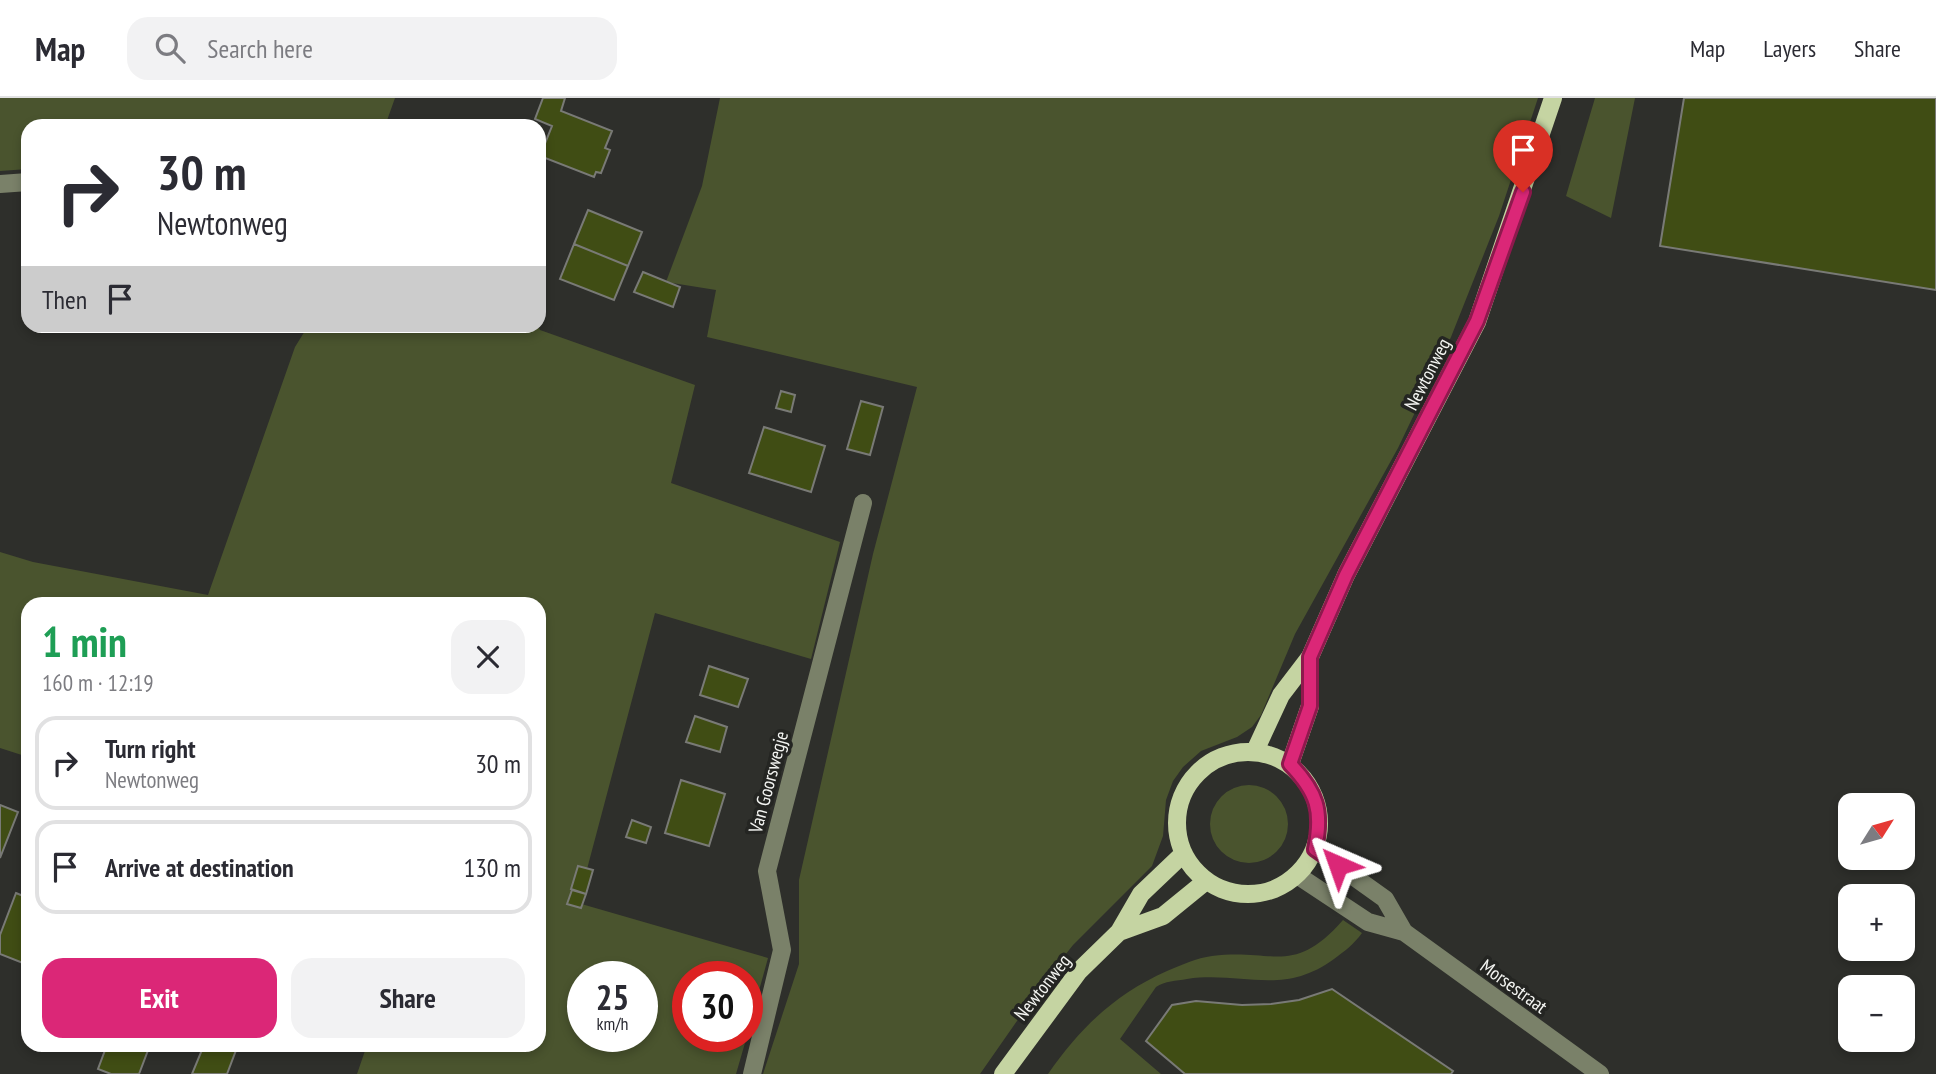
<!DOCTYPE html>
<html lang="en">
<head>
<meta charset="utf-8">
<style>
	:root { --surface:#fff; --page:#f2f2f3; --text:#2b2b33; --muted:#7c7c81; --line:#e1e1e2; --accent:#db2777 }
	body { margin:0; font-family:"PT Sans Narrow",sans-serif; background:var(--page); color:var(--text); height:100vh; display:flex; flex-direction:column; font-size:26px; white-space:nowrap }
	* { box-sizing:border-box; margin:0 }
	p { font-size:23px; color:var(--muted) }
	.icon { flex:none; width:38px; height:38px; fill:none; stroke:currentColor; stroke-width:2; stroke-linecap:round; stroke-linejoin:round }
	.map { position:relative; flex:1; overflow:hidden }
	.drawer { position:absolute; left:21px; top:499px; width:525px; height:455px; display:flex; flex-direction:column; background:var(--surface); border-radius:21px; box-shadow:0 4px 10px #0003 }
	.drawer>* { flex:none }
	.hud { position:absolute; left:21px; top:21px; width:525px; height:214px; border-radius:21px; box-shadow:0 4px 10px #0003; background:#fff; color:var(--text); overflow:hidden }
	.needle { width:46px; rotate:53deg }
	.fabs { position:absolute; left:1838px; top:695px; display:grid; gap:14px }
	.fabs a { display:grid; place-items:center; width:77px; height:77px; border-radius:14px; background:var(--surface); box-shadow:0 4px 10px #0003; font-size:35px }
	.speed { position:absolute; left:567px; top:863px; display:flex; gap:14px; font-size:35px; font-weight:700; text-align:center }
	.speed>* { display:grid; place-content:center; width:91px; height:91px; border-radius:50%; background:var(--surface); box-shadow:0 4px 10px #0003; line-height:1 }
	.speed small { font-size:18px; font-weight:400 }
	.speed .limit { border:10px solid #d22; background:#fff; color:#111 }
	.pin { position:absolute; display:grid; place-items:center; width:60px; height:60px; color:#fff; margin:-72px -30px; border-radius:50% 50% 50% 0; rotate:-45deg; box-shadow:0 0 7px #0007 }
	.pin .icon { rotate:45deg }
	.me { position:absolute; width:77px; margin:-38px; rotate:317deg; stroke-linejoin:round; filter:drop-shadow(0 0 5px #0008) }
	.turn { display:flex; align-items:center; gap:24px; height:147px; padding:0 21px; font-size:32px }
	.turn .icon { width:91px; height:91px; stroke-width:2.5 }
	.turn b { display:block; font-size:49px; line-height:60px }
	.then { display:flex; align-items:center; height:66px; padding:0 21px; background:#0003; gap:14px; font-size:26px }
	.round { display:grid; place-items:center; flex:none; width:74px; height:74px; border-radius:21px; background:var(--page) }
	.headline { display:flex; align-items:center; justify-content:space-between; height:119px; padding:0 21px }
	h1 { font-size:42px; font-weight:700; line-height:52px; color:#1e9e55 }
	.cta { display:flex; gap:14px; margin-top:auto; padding:14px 21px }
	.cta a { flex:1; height:80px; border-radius:21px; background:var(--accent); color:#fff; font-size:28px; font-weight:700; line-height:80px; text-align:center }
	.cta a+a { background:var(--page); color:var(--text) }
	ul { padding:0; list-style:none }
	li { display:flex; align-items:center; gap:21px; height:94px; margin:0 14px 10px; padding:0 7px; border:4px solid var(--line); border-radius:21px }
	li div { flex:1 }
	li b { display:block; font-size:26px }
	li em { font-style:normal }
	header { display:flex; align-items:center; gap:42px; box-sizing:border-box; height:98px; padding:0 35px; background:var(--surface); border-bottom:2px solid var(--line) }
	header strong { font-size:33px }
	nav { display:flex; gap:38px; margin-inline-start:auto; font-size:24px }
	.search { width:490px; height:63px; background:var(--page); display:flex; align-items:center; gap:18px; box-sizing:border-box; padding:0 24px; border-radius:21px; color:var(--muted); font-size:26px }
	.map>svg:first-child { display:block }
</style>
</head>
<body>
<header>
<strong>Map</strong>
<div class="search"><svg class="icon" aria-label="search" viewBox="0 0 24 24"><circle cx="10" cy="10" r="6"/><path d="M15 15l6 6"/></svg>Search here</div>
<nav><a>Map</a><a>Layers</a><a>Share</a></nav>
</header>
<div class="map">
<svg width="1936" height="976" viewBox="0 0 1936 976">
	<rect width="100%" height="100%" fill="#2e2f2b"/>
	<path fill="#4a542e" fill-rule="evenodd" d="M0,0H395L385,28H28V71L0,73Z
		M720,0H1538L1499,118L1451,239L1398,350L1295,536L1261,617L1252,629L1237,639L1201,653L1183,669L1173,683L1166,702L1163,738L1152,768L1073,847L1047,880L980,976H763L799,866V782L873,456L917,289L707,239L716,192L666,184L702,88Z
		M1595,0H1635L1611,120L1566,98Z
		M308,228H538L540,232L695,287L671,385L840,444L811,561L655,515L578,805L768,860L747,936V878H688V938H747L736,976H357L367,947H539V506H28V659L0,650V454L33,464L208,497L295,249ZM583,878H642V938H583Z
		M1210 726a39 39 0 1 1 78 0a39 39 0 1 1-78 0Z
		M1343,822L1362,835C1354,846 1345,853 1334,861C1282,899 1243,873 1187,881C1176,883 1165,883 1156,889L1120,941L1161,976H1048C1080,930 1115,896 1167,873C1181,867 1197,860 1212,858C1274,850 1293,879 1343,822Z"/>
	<path fill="#404d14" stroke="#797a76" stroke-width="2" d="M543,0H565L561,13L612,33L605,50L610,52L601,75L596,74L594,79L540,58L552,28L535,21Z
		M1684,0H1936V192L1660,148Z
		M588,112L642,134L628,168L574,146Z
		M574,146L628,168L614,202L560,181Z
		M643,174L680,189L673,209L634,194Z
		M781,293L795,297L791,314L776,310Z
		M861,303L883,309L870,357L847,351Z
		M764,329L825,348L811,394L749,375Z
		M709,568L748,581L738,609L700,597Z
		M695,618L727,629L720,654L686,644Z
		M681,682L725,696L709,748L665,735Z
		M0,707L18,714L0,760Z
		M632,722L651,729L646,745L626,739Z
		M578,768L593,772L586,796L571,791Z
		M572,792L586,796L581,810L567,806Z
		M16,795L28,800V867L0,856V837Z
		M1332,891L1453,973L1451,976H1185L1146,943L1172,907L1196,903L1242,907L1271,906L1299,902Z
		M107,947H150L139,976H111L98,971Z
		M204,947H238L227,976H192Z"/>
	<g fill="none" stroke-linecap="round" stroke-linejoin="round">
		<path stroke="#7a8169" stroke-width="18" d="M0,86L28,84
			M1315,751L1385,801L1404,834
			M1297,777L1368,824L1404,834L1600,976
			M752,976L782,852L767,773L863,405"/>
		<path stroke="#c5d4a2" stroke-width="18" d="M1255,653L1281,597L1310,559L1346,477L1477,224L1553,0
			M1177 725a71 71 0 1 1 142 0a71 71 0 1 1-142 0Z
			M1290,666L1310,608V559
			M1119,834L1163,818L1206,783
			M1003,976L1079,873L1119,834L1141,796L1183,756"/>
	</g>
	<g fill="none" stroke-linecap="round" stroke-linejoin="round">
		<g stroke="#8e194d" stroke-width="18">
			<path id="route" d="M1338,767L1315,751C1323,713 1317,694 1290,666L1310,608V559L1346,477L1477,223L1523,94"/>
		</g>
		<use href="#route" stroke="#db2777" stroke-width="12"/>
	</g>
	<g text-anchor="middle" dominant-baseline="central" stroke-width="7" stroke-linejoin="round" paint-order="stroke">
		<g font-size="19" fill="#f4f5f2" stroke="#242522">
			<text transform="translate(1427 276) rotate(-63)">Newtonweg</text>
			<text transform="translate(768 684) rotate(-75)">Van Goorswegje</text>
			<text transform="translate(1514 888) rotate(36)">Morsestraat</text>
			<text transform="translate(1042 889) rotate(-52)">Newtonweg</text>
		</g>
	</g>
</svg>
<div class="fabs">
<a><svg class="needle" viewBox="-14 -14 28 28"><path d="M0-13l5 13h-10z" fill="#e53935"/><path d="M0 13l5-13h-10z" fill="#7c7c81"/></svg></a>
<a>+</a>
<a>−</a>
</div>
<div class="speed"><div>25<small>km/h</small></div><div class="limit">30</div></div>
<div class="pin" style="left:1523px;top:94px;background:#d93025"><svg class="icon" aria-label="arrive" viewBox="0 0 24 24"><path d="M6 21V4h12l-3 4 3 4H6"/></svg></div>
<svg class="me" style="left:1338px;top:767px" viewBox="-20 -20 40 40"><path d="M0-17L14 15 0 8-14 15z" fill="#db2777" stroke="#fff" stroke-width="4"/></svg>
<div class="hud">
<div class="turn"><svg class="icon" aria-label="right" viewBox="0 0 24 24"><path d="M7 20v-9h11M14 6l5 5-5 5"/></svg><div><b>30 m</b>Newtonweg</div></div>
<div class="then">Then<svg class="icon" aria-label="arrive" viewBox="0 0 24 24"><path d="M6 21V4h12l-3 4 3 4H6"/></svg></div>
</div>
<section class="drawer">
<div class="headline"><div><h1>1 min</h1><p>160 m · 12:19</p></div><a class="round"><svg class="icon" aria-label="close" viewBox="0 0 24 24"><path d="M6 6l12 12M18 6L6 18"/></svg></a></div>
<ul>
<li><svg class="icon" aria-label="right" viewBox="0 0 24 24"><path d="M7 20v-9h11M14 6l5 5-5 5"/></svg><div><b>Turn right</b><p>Newtonweg</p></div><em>30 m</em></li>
<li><svg class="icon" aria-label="arrive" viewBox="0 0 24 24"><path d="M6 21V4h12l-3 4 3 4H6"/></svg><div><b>Arrive at destination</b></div><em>130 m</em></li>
</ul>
<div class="cta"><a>Exit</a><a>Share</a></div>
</section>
</div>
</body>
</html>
